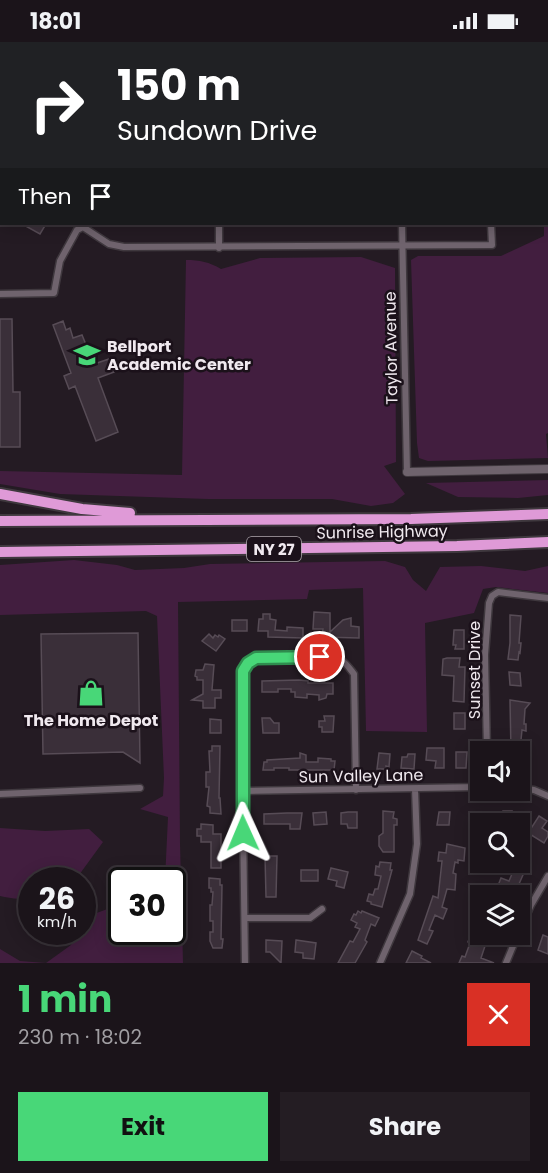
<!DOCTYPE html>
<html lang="en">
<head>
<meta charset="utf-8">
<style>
	:root { --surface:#1b141a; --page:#241d23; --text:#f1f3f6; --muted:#a09ea2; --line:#393339; --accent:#48d778 }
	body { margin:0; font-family:Poppins,sans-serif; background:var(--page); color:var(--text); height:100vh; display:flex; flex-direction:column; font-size:22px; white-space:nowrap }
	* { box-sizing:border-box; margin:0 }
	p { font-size:20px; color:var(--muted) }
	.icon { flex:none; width:33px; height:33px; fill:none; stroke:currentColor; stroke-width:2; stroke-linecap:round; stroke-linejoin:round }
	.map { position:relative; height:921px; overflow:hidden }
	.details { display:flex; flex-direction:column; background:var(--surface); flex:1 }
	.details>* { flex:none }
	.guide { position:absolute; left:0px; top:0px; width:549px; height:183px; box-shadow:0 3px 15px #0003,0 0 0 2px var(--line); background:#202124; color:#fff; overflow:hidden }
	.buttons { position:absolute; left:470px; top:699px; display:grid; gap:12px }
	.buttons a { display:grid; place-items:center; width:60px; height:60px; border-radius:0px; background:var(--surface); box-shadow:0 3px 15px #0003,0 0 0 2px var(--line); font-size:30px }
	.speed { position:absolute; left:18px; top:825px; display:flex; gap:12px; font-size:30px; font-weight:700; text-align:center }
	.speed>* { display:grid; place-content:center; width:78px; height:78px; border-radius:50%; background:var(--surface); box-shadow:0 3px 15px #0003,0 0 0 2px var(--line); line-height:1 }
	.speed small { font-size:15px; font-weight:400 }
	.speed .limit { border:3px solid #111; border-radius:9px; background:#fff; color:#111 }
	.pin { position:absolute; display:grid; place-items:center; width:51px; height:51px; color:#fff; margin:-26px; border:3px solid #fff; border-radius:50%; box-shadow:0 2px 6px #0007 }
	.me { position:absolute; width:66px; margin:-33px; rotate:359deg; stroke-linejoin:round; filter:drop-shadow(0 0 4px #0008) }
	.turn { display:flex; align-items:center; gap:21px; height:126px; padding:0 18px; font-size:27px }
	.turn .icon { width:78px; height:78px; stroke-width:2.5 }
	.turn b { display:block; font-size:42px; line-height:51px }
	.then { display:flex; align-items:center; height:57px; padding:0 18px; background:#0003; gap:12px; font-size:22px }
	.round { display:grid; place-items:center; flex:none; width:63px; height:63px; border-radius:0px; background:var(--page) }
	.head { display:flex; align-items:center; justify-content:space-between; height:102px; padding:0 18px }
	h1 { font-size:36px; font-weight:700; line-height:45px; color:var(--accent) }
	.primary-button { display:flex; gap:12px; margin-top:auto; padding:12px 18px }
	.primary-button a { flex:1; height:69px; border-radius:0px; background:var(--accent); color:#111; font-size:24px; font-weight:700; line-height:69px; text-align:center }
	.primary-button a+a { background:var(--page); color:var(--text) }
	.status { display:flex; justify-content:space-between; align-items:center; height:42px; padding:0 30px; background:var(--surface); direction:ltr }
	.status svg { height:16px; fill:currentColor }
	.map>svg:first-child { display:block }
</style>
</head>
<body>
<div class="status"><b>18:01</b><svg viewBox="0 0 49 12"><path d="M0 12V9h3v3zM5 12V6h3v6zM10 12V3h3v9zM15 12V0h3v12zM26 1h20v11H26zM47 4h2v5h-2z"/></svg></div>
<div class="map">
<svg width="548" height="921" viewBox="0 0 548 921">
	<rect width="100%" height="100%" fill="#241b23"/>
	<path fill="#421e3f" d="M541,0H548V391L546,392L548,416L428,419L419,416L417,401L411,218L418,214H501L544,194V182H548V2Z
		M361,215L395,226L396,420L384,424L405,452L393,461L371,464L332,457H208L60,452L0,442V429L182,433L186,218C200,218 209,220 221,227L260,216Z
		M548,438V453L518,456L458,455L426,441Z
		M74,518L117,523L135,528L184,526L210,522L385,519L405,525L413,538L426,549L440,525L481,524L525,529L548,524V551L496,545L483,547L474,571L425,581L427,690L366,689L363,546L309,548L307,557L178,560L180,801L183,921H0V907L20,919L46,921L71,903L77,890H82L83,876L121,862L122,890H151L153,893L162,890H172V838H165L168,775L140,767L163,754L164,736L157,574L146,569L0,573V523Z
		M0,786L45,789L89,787L103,800L79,833L48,829L45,838H32L31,854C22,859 10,856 0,854Z"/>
	<path fill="#3a2f39" stroke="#574c56" stroke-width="1.5" d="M22,182H46L40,192Z
		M0,277H12L13,350H20V405H0Z
		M63,279L66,288L70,286L73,296L82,293L94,322L109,317L114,330L98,336L118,390L96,399L75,344L69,347L64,334L71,331L53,283Z
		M314,570L330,571V590L343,578L351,576V584L359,585V596L322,595L323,587H313Z
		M263,572H270V577L276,578L275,588L287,589V585L303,586V596L268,595V589H258L259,577H263Z
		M510,573L521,574L519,601H521L520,611L519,610L518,618L508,617L510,601Z
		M232,578H247V589H232Z
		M454,588H464V607H455L456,603H453Z
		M138,591L140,721L123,710L43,712L41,592Z
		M209,592L213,596L215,593L218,595L219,593L225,597L216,609L202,599Z
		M447,616H460L459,625H465L464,660L453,659L454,634L442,633L443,617Z
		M205,622L214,623L212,648H221V656H215V666H203V659L192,658L203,652V638H197V635L195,634L196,628H203Z
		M509,630L520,631L521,644L510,643Z
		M299,638L308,639V641H333V652H327L326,656L319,658V653L307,652V656L295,655V650H291V647H278V650H262V639Z
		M510,658L530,661L525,667L524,682H526V689L522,688L521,698H518V710H511Z
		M454,671H465V687H454Z
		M324,674H334L333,690H322V685H319V679H325Z
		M262,676H270L274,681H279V691H263Z
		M210,677L221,678V691H210Z
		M212,704H220L219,756H220L221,772L210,771V765L207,764L209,745H206V730H210L209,709H212Z
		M427,706H444V726H435L436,719L426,718Z
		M456,710H467L466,726H456Z
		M300,711L306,713V720H318V716L331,717V719H335L334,728H289V726H274V728H263L264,720H267V718L300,716Z
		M379,711L390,712L389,725L386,724V727H377Z
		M408,712H415L414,727L401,726L402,715H407Z
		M383,769L394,770L393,776L397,777V783H394V810H383L379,804V794L383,791Z
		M503,769H512L511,774L522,775L521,782H477L476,770H485V776L503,775Z
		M326,770L327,782L314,783L313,771Z
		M348,770H357V786H348L347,782H341V771Z
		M439,770H450L449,783H437Z
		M287,771H302L300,787H290V782H264V772Z
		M539,774L547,779L542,786L548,790V794L544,801L528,791Z
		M201,782L213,783V792H221V826H211V800H201V794H197V787H201Z
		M447,802L465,806L464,819L458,818V821L455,820L453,831L456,832L455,848L447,847L442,865L447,867L443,877L435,873L429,888L433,889L427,902L418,898L433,854L438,856L442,819H438L439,810L446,811Z
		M519,813L530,817L515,851L509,849L507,854H494L501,836L509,839L517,820H519Z
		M265,814H277L276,855H266Z
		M380,820L391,821L390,828H392L382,865L371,862V860L367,859L369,852L373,853L375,847H378L381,834L375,833L376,824L379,825Z
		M331,826L348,830L344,846L336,844L337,839L328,837Z
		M301,828H318V839H301Z
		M209,836L220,837V843H222L221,897H223L222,906H213L210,899V890H213V879H210V863H212L213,850H211V846H209Z
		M358,869L361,871L362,869L379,876L375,884L371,882L365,898L367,900L355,921H338L350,899L353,900L360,887L355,885L357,881L351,878L354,872L356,873Z
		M479,872L480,892H495L493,900L487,898L481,916L494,921H459L462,914L465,915L470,901L468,900Z
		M543,893L548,895V912L538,908Z
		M266,898L282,899L281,921L270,910H266Z
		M296,898L316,901L314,917L303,916V911L295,910Z
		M412,909L422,914L421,916L431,921H406Z"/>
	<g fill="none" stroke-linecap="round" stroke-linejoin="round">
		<g stroke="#3f383e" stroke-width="9">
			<path id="minor" d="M218,0V2
				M398,0V2
				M490,0V2
				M219,182V206
				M402,182L407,430
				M0,252L54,251L60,219L77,188L83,185L109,202L124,205L492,203L491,182
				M487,710L485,613L489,561L492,554L498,550L548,556
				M519,746L534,748L548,754
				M242,749L480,745
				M0,752L140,746
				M245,876H310L322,867
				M519,890L531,863L548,834
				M245,921L241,639C242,631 244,623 251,618C259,613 332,613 341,618C346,621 350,627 354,632L356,748
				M380,921L410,852L417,802L415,747
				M506,921L518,892"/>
		</g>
		<g stroke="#3f383e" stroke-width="10">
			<path id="tertiary" d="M407,430L548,427"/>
		</g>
		<g stroke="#3f383e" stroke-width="14">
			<path id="motorway" d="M0,452L82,467L130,471
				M0,479L411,477L548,472
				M0,510L457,504L548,500"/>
		</g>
		<use href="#minor" stroke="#6f636d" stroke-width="6"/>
		<use href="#tertiary" stroke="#6f636d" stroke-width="8"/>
		<use href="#motorway" stroke="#df9ad7" stroke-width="10"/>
	</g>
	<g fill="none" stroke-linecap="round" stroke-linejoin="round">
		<g stroke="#2f8c4e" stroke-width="15">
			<path id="route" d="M243,791V629L248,621L256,616L320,615"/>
		</g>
		<use href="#route" stroke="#48d778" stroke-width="10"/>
	</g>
	<defs>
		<g id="school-bare" transform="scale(2.07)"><path d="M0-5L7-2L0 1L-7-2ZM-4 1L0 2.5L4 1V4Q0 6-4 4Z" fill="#48d778" stroke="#1b111a" stroke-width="2.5" paint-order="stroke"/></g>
		<g id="shop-bare" transform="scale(2.07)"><path d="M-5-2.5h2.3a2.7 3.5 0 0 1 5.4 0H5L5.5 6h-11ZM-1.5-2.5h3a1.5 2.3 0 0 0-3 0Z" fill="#48d778" stroke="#1b111a" stroke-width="2.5" paint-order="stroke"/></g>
	</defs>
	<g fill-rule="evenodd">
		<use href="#school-bare" x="87" y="313"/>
		<use href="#shop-bare" x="91" y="651"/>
	</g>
	<g text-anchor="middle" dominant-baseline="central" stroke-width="5" stroke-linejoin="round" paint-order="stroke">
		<rect fill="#1b111a" stroke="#b0a8af" stroke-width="1.5" x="247" y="495" width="54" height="24" rx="4.5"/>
		<g font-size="15" font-weight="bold" fill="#f0e9ef">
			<text x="274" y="507">NY 27</text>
		</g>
		<g font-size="16" font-weight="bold" fill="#f0e9ef" stroke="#1b111a" text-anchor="start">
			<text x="107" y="304">Bellport<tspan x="107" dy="18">Academic Center</tspan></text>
			<text x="91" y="678" text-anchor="middle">The Home Depot</text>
		</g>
		<g font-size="16" fill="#f0e9ef" stroke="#1b111a">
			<text transform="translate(391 306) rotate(-91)">Taylor Avenue</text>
			<text transform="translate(382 490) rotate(-1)">Sunrise Highway</text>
			<text transform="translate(474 628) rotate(-90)">Sunset Drive</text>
			<text transform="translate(361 734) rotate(-1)">Sun Valley Lane</text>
		</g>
	</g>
</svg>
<div class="buttons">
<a><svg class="icon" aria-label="sound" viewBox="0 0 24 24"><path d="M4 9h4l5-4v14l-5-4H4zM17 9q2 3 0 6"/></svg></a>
<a><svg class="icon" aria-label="search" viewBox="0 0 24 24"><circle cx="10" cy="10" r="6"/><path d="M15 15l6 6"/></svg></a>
<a><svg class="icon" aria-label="layers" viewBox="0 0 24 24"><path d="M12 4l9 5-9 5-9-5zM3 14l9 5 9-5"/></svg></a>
</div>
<div class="speed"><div>26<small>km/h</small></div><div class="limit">30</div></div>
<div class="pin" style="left:320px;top:615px;background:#d93025"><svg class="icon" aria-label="arrive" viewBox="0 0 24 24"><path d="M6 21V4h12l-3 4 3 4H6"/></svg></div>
<svg class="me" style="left:243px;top:791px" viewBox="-20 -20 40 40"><path d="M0-17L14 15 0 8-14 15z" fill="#48d778" stroke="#fff" stroke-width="4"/></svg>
<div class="guide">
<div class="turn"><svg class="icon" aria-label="right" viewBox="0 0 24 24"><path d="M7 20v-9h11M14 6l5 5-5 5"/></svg><div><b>150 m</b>Sundown Drive</div></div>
<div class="then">Then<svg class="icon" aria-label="arrive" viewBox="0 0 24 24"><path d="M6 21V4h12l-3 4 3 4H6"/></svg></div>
</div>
</div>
<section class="details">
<div class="head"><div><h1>1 min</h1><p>230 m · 18:02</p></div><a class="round" style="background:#d93025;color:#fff"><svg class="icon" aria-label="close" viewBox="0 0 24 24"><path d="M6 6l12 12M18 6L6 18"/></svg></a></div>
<div class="primary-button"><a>Exit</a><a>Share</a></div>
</section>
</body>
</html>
